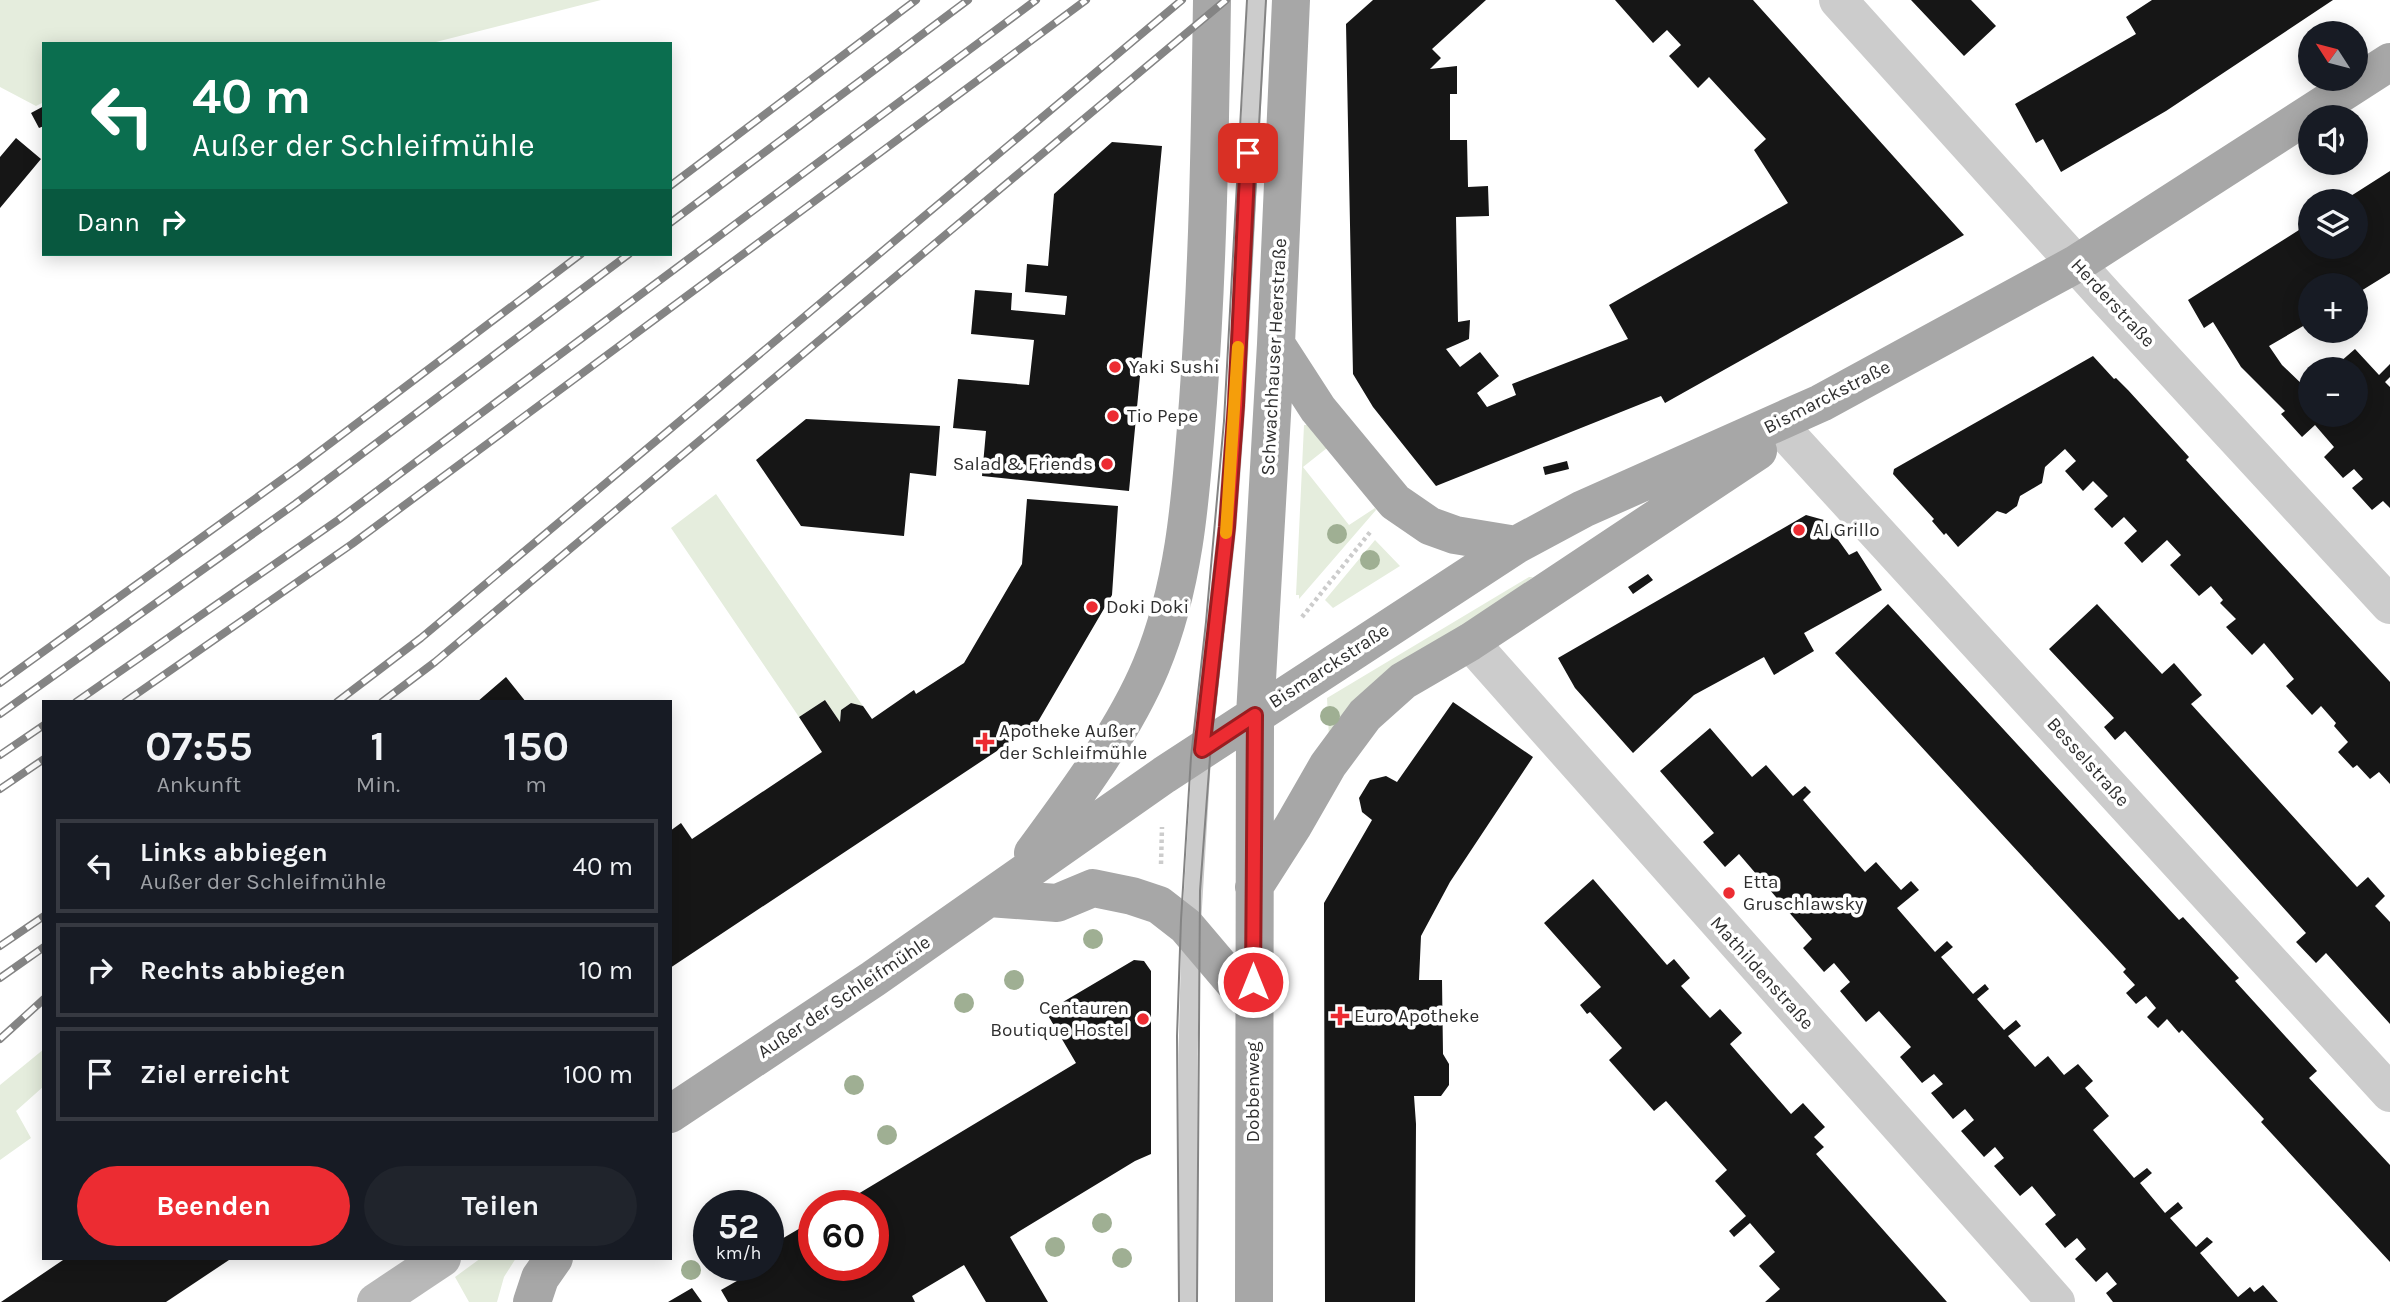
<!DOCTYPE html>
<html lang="de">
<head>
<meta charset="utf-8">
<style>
	:root { --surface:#171b24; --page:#20242c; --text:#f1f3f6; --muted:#9ea1a6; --line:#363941; --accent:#ec2c32 }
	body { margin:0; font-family:Karla,sans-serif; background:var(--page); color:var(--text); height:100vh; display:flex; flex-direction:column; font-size:26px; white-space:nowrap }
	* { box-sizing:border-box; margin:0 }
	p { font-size:23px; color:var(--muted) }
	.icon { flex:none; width:38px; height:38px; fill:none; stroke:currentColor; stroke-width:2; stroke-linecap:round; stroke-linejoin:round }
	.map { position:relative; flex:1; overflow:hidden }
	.sheet { position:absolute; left:42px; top:700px; width:630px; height:560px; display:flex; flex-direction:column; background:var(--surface); border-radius:0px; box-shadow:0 4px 18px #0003 }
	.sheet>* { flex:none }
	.guide { position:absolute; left:42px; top:42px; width:630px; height:214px; border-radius:0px; box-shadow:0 4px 18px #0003; background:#0b6e4f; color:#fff; overflow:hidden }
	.needle { width:46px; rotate:306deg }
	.fabs { position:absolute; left:2298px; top:21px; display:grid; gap:14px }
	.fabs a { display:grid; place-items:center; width:70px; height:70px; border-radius:50%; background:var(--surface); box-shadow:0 4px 18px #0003; font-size:35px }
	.speed { position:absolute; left:693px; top:1190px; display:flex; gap:14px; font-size:35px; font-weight:700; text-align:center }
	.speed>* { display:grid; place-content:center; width:91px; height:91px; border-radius:50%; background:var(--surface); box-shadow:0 4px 18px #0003; line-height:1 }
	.speed small { font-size:18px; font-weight:400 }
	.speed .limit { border:10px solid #d22; background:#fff; color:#111 }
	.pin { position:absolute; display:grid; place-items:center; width:60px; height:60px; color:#fff; margin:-30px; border-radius:14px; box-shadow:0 4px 10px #0006 }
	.me { position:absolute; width:77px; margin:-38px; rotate:0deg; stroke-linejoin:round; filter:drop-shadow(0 0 5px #0008) }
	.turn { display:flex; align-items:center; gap:24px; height:147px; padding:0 35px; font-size:32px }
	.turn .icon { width:91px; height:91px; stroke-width:2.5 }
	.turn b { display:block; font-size:49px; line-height:60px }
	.then { display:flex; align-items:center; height:66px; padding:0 35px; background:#0003; gap:14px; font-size:26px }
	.eta { display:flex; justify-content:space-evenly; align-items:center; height:119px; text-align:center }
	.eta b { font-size:42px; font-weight:700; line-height:49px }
	.button { display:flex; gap:14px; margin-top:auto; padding:14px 35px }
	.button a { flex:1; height:80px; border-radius:42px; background:var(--accent); color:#fff; font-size:28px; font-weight:700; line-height:80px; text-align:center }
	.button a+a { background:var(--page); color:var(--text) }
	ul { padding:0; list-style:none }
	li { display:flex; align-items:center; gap:21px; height:94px; margin:0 14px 10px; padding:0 21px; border:4px solid var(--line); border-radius:0px }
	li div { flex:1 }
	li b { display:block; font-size:26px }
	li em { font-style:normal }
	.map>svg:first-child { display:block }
</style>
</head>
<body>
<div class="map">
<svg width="2390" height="1302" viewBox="0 0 2390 1302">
	<rect width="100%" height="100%" fill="#fff"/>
	<path fill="#e5eddd" d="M0,0H601L428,44H44V102L36,106L0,87Z
		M1304,425H1307L1327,448L1303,467L1349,525L1375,508L1376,510L1299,599V595H1296Z
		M716,494L863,706L851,703L841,710L840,722L825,700L799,717L671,528Z
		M1375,540L1400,566L1333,608L1325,600Z
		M1529,577H1533L1329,738L1327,698Z
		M44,1049V1086L16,1111L31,1138L0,1160V1085Z
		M481,1258H516L504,1277L497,1302H469L455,1277Z"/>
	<path fill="#161616" d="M1373,0H1486L1432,49L1441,58L1430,69L1457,66V94H1450V140H1467L1468,187L1488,186L1489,216L1456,217L1458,322L1470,320L1469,339L1446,349L1460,367L1480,352L1499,376L1477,393L1487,407L1516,395L1512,384L1628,339L1609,305L1788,203L1754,150L1766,139L1709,77L1698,88L1669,56L1681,45L1667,30L1653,43L1615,0H1753L1964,235L1665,403L1661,396L1436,486L1373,407L1353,374L1346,24Z
		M1911,0H1971L1996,26L1964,56Z
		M2152,0H2333L2166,111L2061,172L2043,139L2036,143L2015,104L2136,34L2126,17Z
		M44,106V126L39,128L31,113Z
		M16,138L41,159L0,208V157Z
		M1112,142L1162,146L1129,491L982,476L986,431L953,428L958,379L1029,385L1034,340L971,334L975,290L1012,293L1011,310L1065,315L1067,296L1025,292L1027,264L1048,266L1054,194Z
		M2390,171V273L2356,294V285H2310V322L2269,346L2282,365L2308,390L2310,389V415H2356V369H2332L2355,349L2379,375L2390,364V377L2385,382L2390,387V508L2383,501L2372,510L2352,488L2363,479L2354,469L2343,478L2324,457L2334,447L2315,425L2302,437L2281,414L2285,411L2241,367L2213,322L2204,328L2188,300L2310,223V247H2356V201H2343Z
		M2093,356L2114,379L2116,378L2128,390L2189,457L2186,460L2390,682V784L2379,772L2370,779L2357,765L2353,768L2338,752L2348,742L2334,726L2336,723L2321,706L2312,715L2286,686L2294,679L2264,643L2252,655L2226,627L2236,619L2220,603L2223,600L2211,586L2199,596L2170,565L2181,555L2167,540L2142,563L2124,543L2137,531L2124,517L2112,528L2094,509L2108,496L2093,481L2083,491L2065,471L2076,461L2065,449L2045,467L2042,483L2020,496L2017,506L2006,514L1997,511L1958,547L1946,533L1944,535L1932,521L1934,519L1893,474L1894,469Z
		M806,419L940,426L936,476L910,473L904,536L801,526L756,460Z
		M1567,461L1569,469L1545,475L1543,467Z
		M1027,499L1118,506L1112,595L1036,725L670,968V831L681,823L692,839L822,752L799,717L825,700L840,722L841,710L851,703L863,706L872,719L914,690L916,694L964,663L1022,564Z
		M1806,515L1824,520L1849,555L1857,551L1882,590L1804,633L1814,651L1774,675L1764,657L1694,695L1633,753L1575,688L1558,658Z
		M1648,574L1653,580L1633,594L1628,587Z
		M1888,604L2179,920L2183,917L2239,978L2235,981L2317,1071L2309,1078L2390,1165V1262L2261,1122L2264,1119L2182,1030L2179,1033L2167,1019L2158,1028L2147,1017L2156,1008L2146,996L2136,1004L2126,993L2135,985L2123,972L2126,969L1835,653Z
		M2097,604L2162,674L2174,663L2202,695L2191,704L2357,887L2368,877L2385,896L2375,906L2390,922V1024L2326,953L2316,963L2296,942L2306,933L2125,731L2115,740L2104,727L2114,718L2049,649Z
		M506,677L526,702H477Z
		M1453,702L1533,757L1450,882L1421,936L1419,980H1442L1443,1054L1449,1064V1085L1441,1096H1414L1416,1124L1415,1302H1325L1324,903L1372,820L1362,812L1359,798L1370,780L1386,776L1397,782Z
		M1710,728L1752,777L1766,765L1793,796L1805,786L1811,792L1803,800L1865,872L1876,862L1901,890L1911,881L1919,890L1897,908L1935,952L1947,941L1953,947L1941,957L1973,994L1985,984L1989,989L1977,999L2004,1030L2016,1020L2021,1026L2008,1036L2035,1067L2048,1056L2064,1075L2078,1064L2093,1081L2085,1088L2109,1116L2093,1130L2134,1178L2147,1168L2152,1173L2140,1183L2165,1213L2178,1202L2183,1208L2170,1218L2196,1247L2207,1237L2213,1242L2200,1253L2238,1297L2250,1287L2254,1292L2263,1285L2278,1302H2113L2106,1293L2117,1284L2107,1272L2096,1282L2075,1259L2086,1249L2077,1238L2065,1248L2045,1224L2056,1215L2032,1186L2020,1196L1994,1166L2004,1158L1995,1147L1984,1157L1961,1131L1974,1120L1965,1109L1953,1119L1931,1093L1943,1084L1934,1074L1922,1083L1900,1057L1911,1047L1879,1011L1866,1022L1840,991L1850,982L1834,963L1824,972L1803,948L1812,939L1739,854L1725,867L1703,842L1714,833L1660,771Z
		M1593,879L1667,965L1674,959L1690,978L1681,986L1710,1018L1720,1009L1742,1033L1730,1044L1791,1114L1803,1103L1825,1127L1814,1137L1824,1147L1816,1154L1947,1302H1765L1780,1289L1759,1266L1775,1252L1750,1223L1734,1237L1729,1231L1746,1216L1715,1181L1727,1170L1666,1101L1654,1111L1609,1060L1622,1048L1590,1012L1587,1014L1580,1005L1601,987L1544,923Z
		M1134,960L1144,961L1151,971V1154L1135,1161L1010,1237L1048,1302H986L964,1265L912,1296L915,1302H728L721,1290L756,1270L753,1265H768V1247L814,1220V1265H873V1206H838L1076,1063L1046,1012Z
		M66,1258H232L166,1302H1Z
		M692,1288L702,1302H668Z"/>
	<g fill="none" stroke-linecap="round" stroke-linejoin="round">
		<path stroke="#ccc" stroke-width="4.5" stroke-dasharray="3.5 3.5" stroke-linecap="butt" d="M1302,617L1371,531
			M1161,864L1162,827"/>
		<path stroke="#ccc" stroke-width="19" d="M1188,1302V1054L1191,932L1202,750L1227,527L1236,405L1257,0"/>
		<path stroke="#ccc" stroke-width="38" d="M1838,0L2106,297L2390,605
			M1785,432L2390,1093
			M1470,642L2056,1302"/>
		<path stroke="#b9b9b9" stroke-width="38" d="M376,1302L442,1258"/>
		<path stroke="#a7a7a7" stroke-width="38" d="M1276,344L1318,409L1395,502L1430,526L1455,535L1516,545
			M1033,853C1074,797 1124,731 1151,666C1186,582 1191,491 1198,402C1208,268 1210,134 1212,0
			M1254,887L1293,826L1328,765L1365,715L1403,681L1470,642L1758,451
			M989,898L1057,903L1093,888L1132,896L1159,905L1186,926L1253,1005
			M670,1114L873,979L1164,775L1516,545L1583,509L1821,403L2076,264L2390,62
			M532,1302L540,1278L554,1258
			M1254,1302L1255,715L1276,344L1291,0"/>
		<path stroke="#848484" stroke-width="2" d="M1179,1302L1177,1036L1181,920L1191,757L1206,622L1224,421L1247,0
			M1197,1302L1200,891L1211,744L1234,533L1242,430L1266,0"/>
		<g stroke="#848484" stroke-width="8">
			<path id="rail" d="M670,186L916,0
				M670,223L968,0
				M0,683L299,467L581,254
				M76,702L338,520L1036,0
				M125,702L352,544L1086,0
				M337,702L421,638L1182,0
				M382,702L435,662L1226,0
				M0,714L295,504L629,254
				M0,755L44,725
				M0,789L44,759
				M0,946L44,916
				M0,978L44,947
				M0,1039L44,999"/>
		</g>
		<use href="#rail" stroke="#fff" stroke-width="5" stroke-dasharray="16" stroke-linecap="butt"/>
	</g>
	<g fill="#9faf93">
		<circle cx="1337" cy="534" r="10"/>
		<circle cx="1370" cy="560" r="10"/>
		<circle cx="1330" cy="716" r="10"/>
		<circle cx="1093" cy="939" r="10"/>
		<circle cx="1014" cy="980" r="10"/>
		<circle cx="964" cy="1003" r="10"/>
		<circle cx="854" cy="1085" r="10"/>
		<circle cx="887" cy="1135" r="10"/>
		<circle cx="1102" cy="1223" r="10"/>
		<circle cx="1055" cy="1247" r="10"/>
		<circle cx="1122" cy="1258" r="10"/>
		<circle cx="691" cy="1270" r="10"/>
	</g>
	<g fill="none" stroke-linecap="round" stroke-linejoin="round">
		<g stroke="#991d20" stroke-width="18">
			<path id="route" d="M1248,153L1236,405L1227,527L1202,750L1255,715L1253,982"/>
		</g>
		<use href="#route" stroke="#ec2c32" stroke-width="12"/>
		<path stroke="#f59e0b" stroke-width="12" d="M1226,533L1238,347"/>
	</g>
	<g fill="#ec2c32" stroke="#fff" stroke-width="2.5">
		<circle cx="1115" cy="367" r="7"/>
		<circle cx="1113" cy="416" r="7"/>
		<circle cx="1107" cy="464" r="7"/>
		<circle cx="1799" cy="530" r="7"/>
		<circle cx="1092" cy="607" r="7"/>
		<path d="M981.5 731.5h7v7h7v7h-7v7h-7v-7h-7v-7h7z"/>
		<circle cx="1729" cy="893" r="7"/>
		<path d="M1336.5 1005.5h7v7h7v7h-7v7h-7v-7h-7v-7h7z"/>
		<circle cx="1143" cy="1019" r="7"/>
	</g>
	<g text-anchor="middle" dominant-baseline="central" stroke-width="7" stroke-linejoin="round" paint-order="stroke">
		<g font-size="19" fill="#2f2f2f" stroke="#fff">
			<text transform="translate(2113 303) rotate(47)">Herderstraße</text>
			<text transform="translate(1274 357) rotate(-87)">Schwachhauser Heerstraße</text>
			<text transform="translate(1827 397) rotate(-27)">Bismarckstraße</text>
			<text transform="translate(1329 666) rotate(-33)">Bismarckstraße</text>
			<text transform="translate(2088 762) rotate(48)">Besselstraße</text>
			<text transform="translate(1762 973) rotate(48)">Mathildenstraße</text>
			<text transform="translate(844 997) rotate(-34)">Außer der Schleifmühle</text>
			<text transform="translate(1253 1092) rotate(-90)">Dobbenweg</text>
		</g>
		<g font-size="19" fill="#2f2f2f" stroke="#fff" text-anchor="start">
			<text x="1129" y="367">Yaki Sushi</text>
			<text x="1127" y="416">Tio Pepe</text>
			<text x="1093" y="464" text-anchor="end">Salad &amp; Friends</text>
			<text x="1813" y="530">Al Grillo</text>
			<text x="1106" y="607">Doki Doki</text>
			<text x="999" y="731">Apotheke Außer<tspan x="999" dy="22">der Schleifmühle</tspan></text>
			<text x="1743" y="882">Etta<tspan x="1743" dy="22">Gruschlawsky</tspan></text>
			<text x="1129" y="1008" text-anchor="end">Centauren<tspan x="1129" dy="22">Boutique Hostel</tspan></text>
			<text x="1354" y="1016">Euro Apotheke</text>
		</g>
	</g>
</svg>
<div class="fabs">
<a><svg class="needle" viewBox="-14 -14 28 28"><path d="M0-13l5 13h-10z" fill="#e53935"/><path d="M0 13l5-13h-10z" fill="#9ea1a6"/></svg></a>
<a><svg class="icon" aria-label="sound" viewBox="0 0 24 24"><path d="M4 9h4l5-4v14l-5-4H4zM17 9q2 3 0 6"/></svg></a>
<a><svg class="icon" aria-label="layers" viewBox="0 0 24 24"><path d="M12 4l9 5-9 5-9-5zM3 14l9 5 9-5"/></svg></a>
<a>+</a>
<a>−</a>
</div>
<div class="speed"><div>52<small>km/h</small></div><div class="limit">60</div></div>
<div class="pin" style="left:1248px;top:153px;background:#d93025"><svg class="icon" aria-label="arrive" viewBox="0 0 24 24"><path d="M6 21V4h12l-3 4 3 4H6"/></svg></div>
<svg class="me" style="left:1253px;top:982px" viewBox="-20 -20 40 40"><circle r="17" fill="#ec2c32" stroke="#fff" stroke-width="3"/><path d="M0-11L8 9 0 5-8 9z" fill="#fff"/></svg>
<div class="guide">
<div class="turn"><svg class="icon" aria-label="left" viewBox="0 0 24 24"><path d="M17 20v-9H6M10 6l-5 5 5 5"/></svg><div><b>40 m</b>Außer der Schleifmühle</div></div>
<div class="then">Dann<svg class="icon" aria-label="right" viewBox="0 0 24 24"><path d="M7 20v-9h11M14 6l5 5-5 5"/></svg></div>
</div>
<section class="sheet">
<div class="eta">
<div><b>07:55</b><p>Ankunft</p></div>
<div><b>1</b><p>Min.</p></div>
<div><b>150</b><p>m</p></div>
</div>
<ul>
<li><svg class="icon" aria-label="left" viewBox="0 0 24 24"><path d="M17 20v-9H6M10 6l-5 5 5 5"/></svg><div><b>Links abbiegen</b><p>Außer der Schleifmühle</p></div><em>40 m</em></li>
<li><svg class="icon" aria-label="right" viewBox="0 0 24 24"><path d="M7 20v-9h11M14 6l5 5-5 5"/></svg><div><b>Rechts abbiegen</b></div><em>10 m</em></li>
<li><svg class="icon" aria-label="arrive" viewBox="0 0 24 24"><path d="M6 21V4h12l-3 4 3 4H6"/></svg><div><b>Ziel erreicht</b></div><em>100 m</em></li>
</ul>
<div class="button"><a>Beenden</a><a>Teilen</a></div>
</section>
</div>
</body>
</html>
